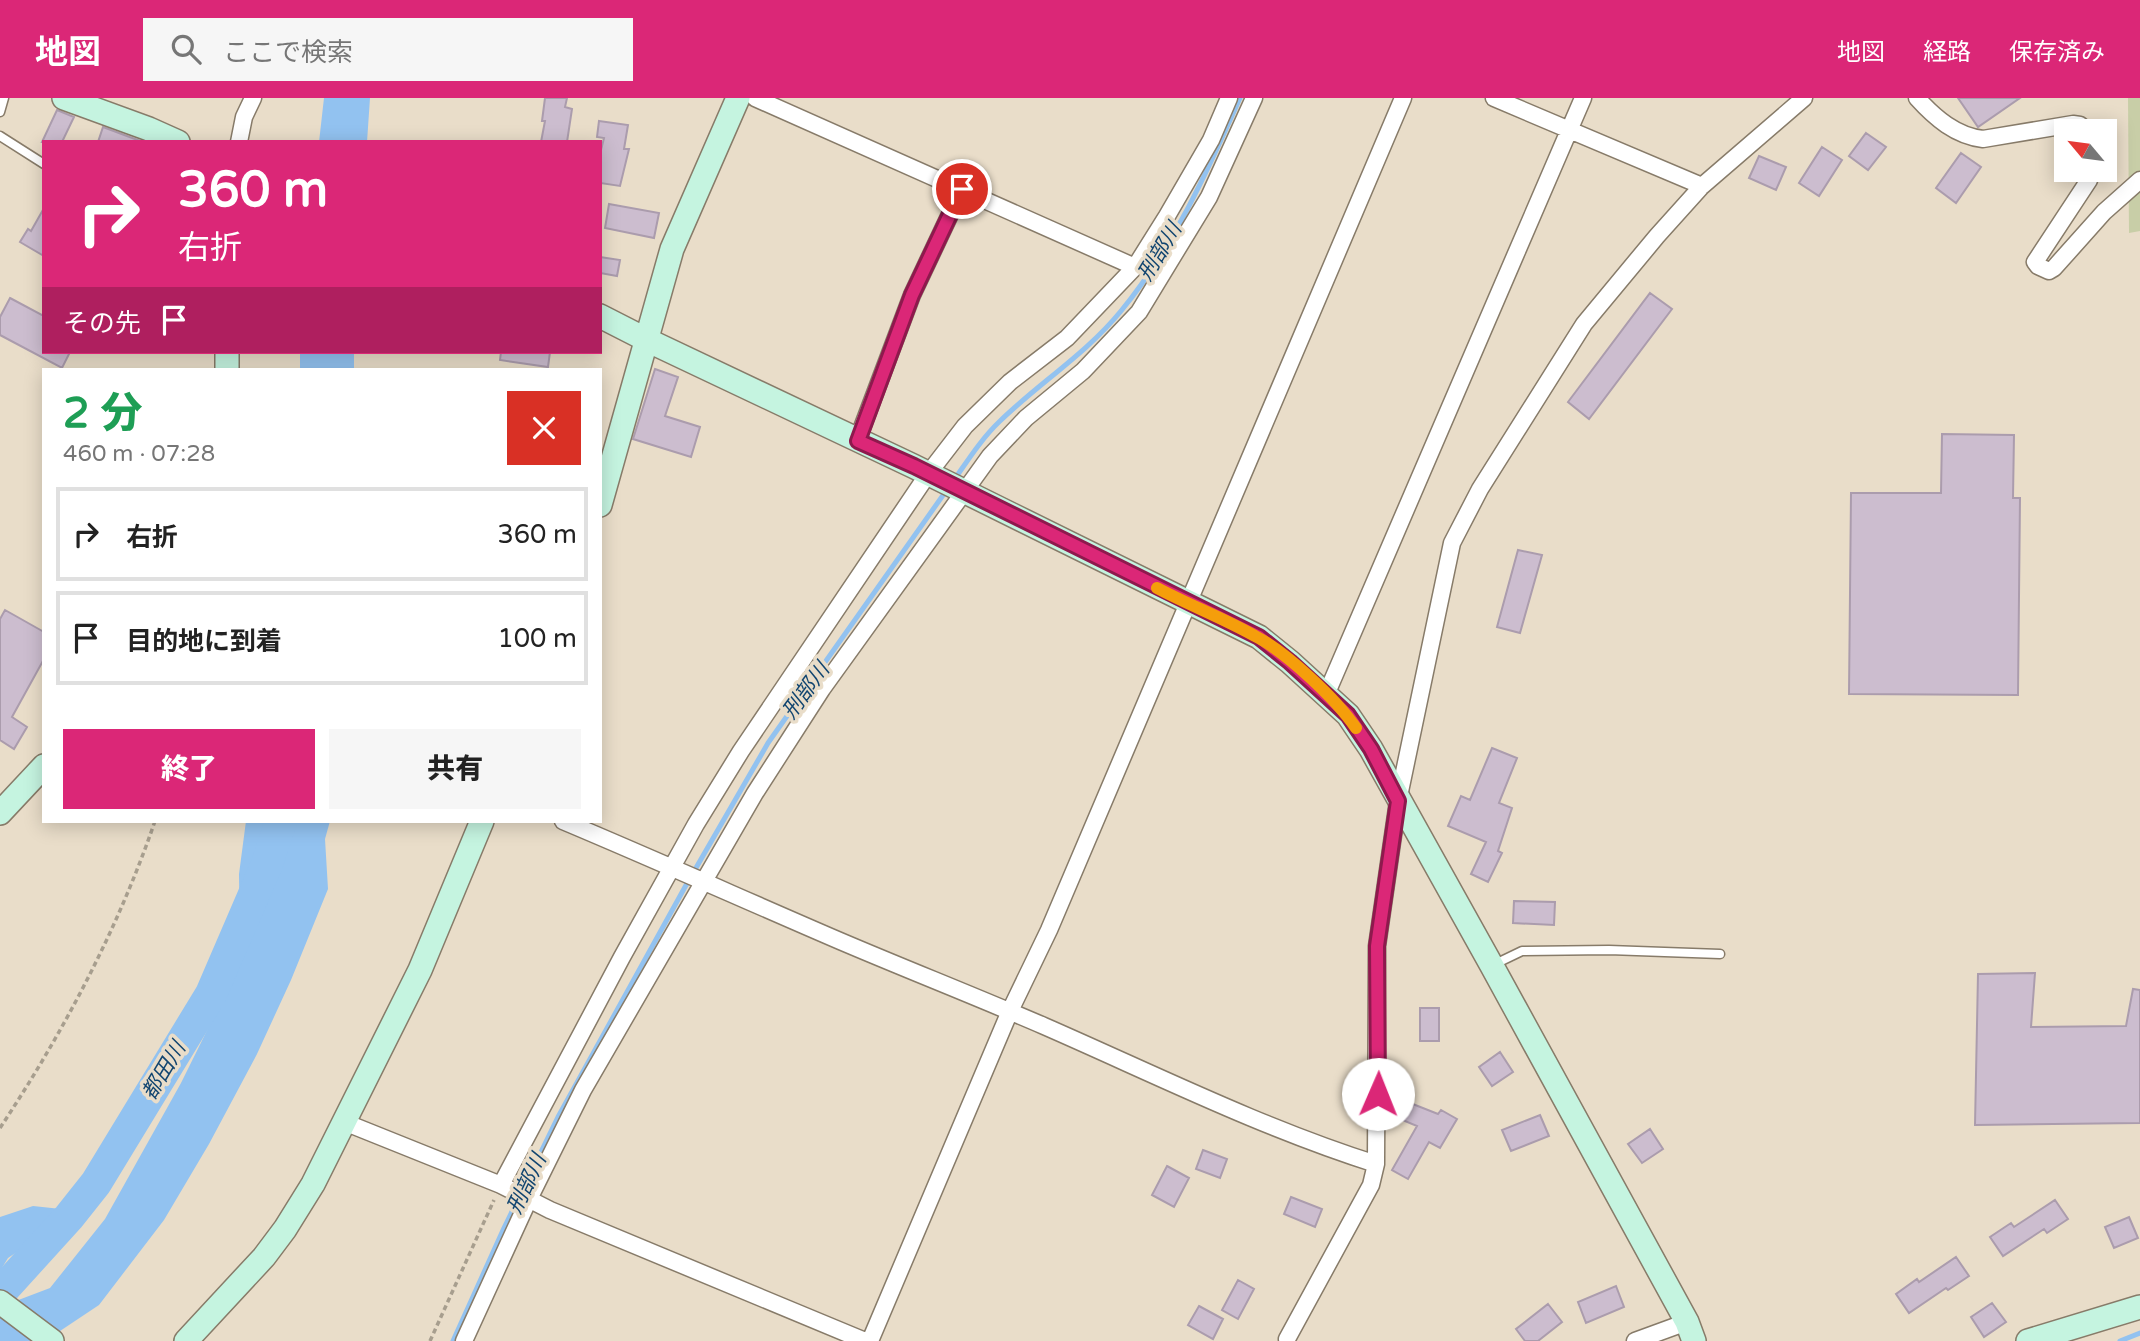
<!DOCTYPE html>
<html lang="ja">
<head>
<meta charset="utf-8">
<style>
	:root { --surface:#fff; --page:#f6f6f6; --text:#222; --muted:#767676; --line:#e0e0e0; --accent:#db2777 }
	body { margin:0; font-family:"Varela Round","Noto Sans JP",sans-serif; background:var(--page); color:var(--text); height:100vh; display:flex; flex-direction:column; font-size:26px; white-space:nowrap }
	* { box-sizing:border-box; margin:0 }
	p { font-size:23px; color:var(--muted) }
	.icon { flex:none; width:38px; height:38px; fill:none; stroke:currentColor; stroke-width:2; stroke-linecap:round; stroke-linejoin:round }
	.map { position:relative; flex:1; overflow:hidden }
	.drawer { position:absolute; left:42px; top:270px; width:560px; height:455px; display:flex; flex-direction:column; background:var(--surface); border-radius:0px; box-shadow:0 4px 18px #0003 }
	.drawer>* { flex:none }
	.hud { position:absolute; left:42px; top:42px; width:560px; height:214px; border-radius:0px; box-shadow:0 4px 18px #0003; background:#db2777; color:#fff; overflow:hidden }
	.needle { width:46px; rotate:299deg }
	.tools { position:absolute; left:2054px; top:21px; display:grid; gap:14px }
	.tools a { display:grid; place-items:center; width:63px; height:63px; border-radius:0px; background:var(--surface); box-shadow:0 4px 18px #0003; font-size:35px }
	.pin { position:absolute; display:grid; place-items:center; width:60px; height:60px; color:#fff; margin:-30px; border:4px solid #fff; border-radius:50%; box-shadow:0 2px 7px #0007 }
	.me { position:absolute; width:77px; margin:-38px; rotate:1deg; stroke-linejoin:round; filter:drop-shadow(0 0 5px #0008) }
	.turn { display:flex; align-items:center; gap:24px; height:147px; padding:0 21px; font-size:32px }
	.turn .icon { width:91px; height:91px; stroke-width:2.5 }
	.turn b { display:block; font-size:49px; line-height:60px }
	.then { display:flex; align-items:center; height:66px; padding:0 21px; background:#0003; gap:14px; font-size:26px }
	.round { display:grid; place-items:center; flex:none; width:74px; height:74px; border-radius:0px; background:var(--page) }
	.summary { display:flex; align-items:center; justify-content:space-between; height:119px; padding:0 21px }
	h1 { font-size:42px; font-weight:800; line-height:52px; color:#1e9e55 }
	.primary-button { display:flex; gap:14px; margin-top:auto; padding:14px 21px }
	.primary-button a { flex:1; height:80px; border-radius:0px; background:var(--accent); color:#fff; font-size:28px; font-weight:800; line-height:80px; text-align:center }
	.primary-button a+a { background:var(--page); color:var(--text) }
	ul { padding:0; list-style:none }
	li { display:flex; align-items:center; gap:21px; height:94px; margin:0 14px 10px; padding:0 7px; border:4px solid var(--line); border-radius:0px }
	li div { flex:1 }
	li b { display:block; font-size:26px }
	li em { font-style:normal }
	header { display:flex; align-items:center; gap:42px; box-sizing:border-box; height:98px; padding:0 35px; background:var(--accent); color:#fff }
	header strong { font-size:33px }
	nav { display:flex; gap:38px; margin-inline-start:auto; font-size:24px }
	.search { width:490px; height:63px; background:var(--page); display:flex; align-items:center; gap:18px; box-sizing:border-box; padding:0 24px; border-radius:0px; color:var(--muted); font-size:26px }
	.map>svg:first-child { display:block }
</style>
</head>
<body>
<header>
<strong>地図</strong>
<div class="search"><svg class="icon" aria-label="search" viewBox="0 0 24 24"><circle cx="10" cy="10" r="6"/><path d="M15 15l6 6"/></svg>ここで検索</div>
<nav><a>地図</a><a>経路</a><a>保存済み</a></nav>
</header>
<div class="map">
<svg width="2140" height="1243" viewBox="0 0 2140 1243">
	<rect width="100%" height="100%" fill="#e9ddc9"/>
	<path fill="#c8cea7" d="M2128,0H2140V133L2129,135Z"/>
	<path fill="#92c2f0" d="M324,0H370L367,44H319Z
		M300,254H354V271H300Z
		M246,723H330L325,741L328,791L291,882L257,956L209,1046L164,1122L99,1207L45,1243H0V1209L50,1190L105,1121L181,985L229,888L240,854L239,776Z
		M33,1108L61,1111L33,1143L8,1160L0,1173V1119Z"/>
	<g fill="none" stroke-linecap="round" stroke-linejoin="round">
		<path stroke="#92c2f0" stroke-width="5" d="M954,382C968,362 982,340 1000,323C1039,285 1086,256 1121,213C1173,150 1207,74 1240,0
			M453,1243L504,1130L558,1019L685,789L768,645L946,393
			M2120,1243L2140,1235"/>
		<path stroke="#92c2f0" stroke-width="32" d="M0,1195L69,1119L96,1085L211,896L267,766L281,723"/>
	</g>
	<path fill="#ccbdcf" stroke="#ab9cad" stroke-width="2" d="M545,0H567L565,9L572,11L567,44H541L545,23H542Z
		M1958,0H2020L1978,29Z
		M57,12L74,19L62,44H42Z
		M599,23L628,27L624,51H629L620,88L600,85V56L604,40L597,39Z
		M103,29L143,44H98Z
		M1866,35L1886,49L1868,72L1849,58Z
		M1822,49L1842,62L1819,98L1799,85Z
		M1961,55L1981,69L1956,105L1936,90Z
		M1759,58L1786,69L1776,92L1749,80Z
		M609,106L659,115L654,140L605,130Z
		M44,110V158L20,144L28,131L31,133Z
		M600,159L620,162L617,178L600,175Z
		M1650,195L1672,211L1589,321L1568,304Z
		M10,200L44,218V254H70L62,270L0,237V219Z
		M501,254H550L548,269L500,262Z
		M655,271L678,279L665,318L700,329L691,359L633,341Z
		M1942,336L2014,337L2013,400H2020L2018,597L1849,596L1851,395H1941Z
		M1518,452L1542,457L1520,535L1497,529Z
		M5,512L44,534V561L12,619L27,629L14,651L0,642V521Z
		M1492,650L1517,660L1499,705L1512,710L1498,753L1502,755L1488,784L1471,776L1486,744L1448,728L1461,698L1470,702Z
		M1514,803L1555,804L1554,827L1513,825Z
		M2035,875L2031,929L2126,928L2133,891L2140,892V1025L1975,1027L1978,876Z
		M1420,910H1439V943H1420Z
		M1500,954L1513,974L1492,988L1479,969Z
		M1395,999L1438,1016L1441,1012L1457,1021L1440,1050L1429,1044L1408,1081L1392,1072L1417,1028L1388,1016Z
		M1540,1017L1549,1038L1511,1053L1502,1032Z
		M1650,1031L1663,1051L1642,1065L1628,1046Z
		M1203,1052L1227,1061L1220,1080L1196,1071Z
		M1167,1068L1189,1080L1174,1109L1152,1097Z
		M1291,1099L1322,1111L1315,1129L1284,1116Z
		M2055,1102L2068,1121L2047,1135L2044,1131L2003,1158L1990,1139L2011,1125L2014,1129Z
		M2129,1119L2138,1140L2114,1150L2105,1129Z
		M1956,1159L1969,1178L1948,1192L1946,1190L1909,1215L1896,1196L1917,1181L1919,1184Z
		M1238,1182L1254,1191L1238,1221L1222,1212Z
		M1616,1188L1624,1209L1586,1225L1578,1204Z
		M1992,1205L2006,1224L1984,1239L1971,1219Z
		M1548,1206L1562,1224L1538,1243H1525L1516,1231Z
		M1199,1208L1223,1221L1213,1241L1188,1227Z"/>
	<g fill="none" stroke-linecap="round" stroke-linejoin="round">
		<g stroke="#877b69" stroke-width="11">
			<path id="lane" d="M0,14L4,0
				M0,38L44,66
				M1495,866L1522,853L1609,852L1720,856"/>
		</g>
		<g stroke="#877b69" stroke-width="19">
			<path id="street" d="M755,0L1135,169
				M1494,0L1702,88
				M1917,0C1935,20 1956,38 1983,41L2073,26L2080,27L2087,33
				M239,44L244,19L253,0
				M2092,72L2089,82L2035,164L2038,168L2049,173L2054,170L2104,114L2140,82
				M857,343L912,197L962,91
				M1326,597L1583,0
				M563,723C656,762 747,803 840,843C908,872 977,899 1044,928C1154,976 1262,1030 1376,1066
				M344,1024L501,1087L550,1112L865,1243
				M501,1087L622,859L696,726L741,653L928,376L965,328L1010,284L1067,240L1135,169L1167,118L1211,42L1229,0
				M1287,1241L1371,1087L1376,1066L1377,848L1398,703L1452,445L1480,391L1584,226L1657,138L1702,88L1804,0
				M464,1243L529,1101L583,992L755,695L822,591L990,358L1026,320L1083,273L1139,214L1209,99L1254,0
				M870,1243L1010,913L1049,832L1403,0
				M1635,1243L1687,1224"/>
		</g>
		<g stroke="#877b69" stroke-width="26">
			<path id="secondary" d="M64,0L149,31L178,44
				M600,218L647,242L913,368L1259,539L1290,564L1348,617L1371,651L1492,868L1687,1224L1694,1243
				M227,271V254
				M600,407L672,151L738,0
				M0,715L44,668
				M0,1204L52,1243
				M186,1243L264,1159L285,1131L313,1086L420,872L482,723
				M2028,1243L2140,1209"/>
		</g>
		<path stroke="#a79e8e" stroke-width="3.5" stroke-dasharray="5 3.5" stroke-linecap="butt" d="M0,1030C63,935 118,831 155,723
			M430,1243L494,1102"/>
		<use href="#lane" stroke="#fff" stroke-width="8"/>
		<use href="#street" stroke="#fff" stroke-width="16"/>
		<use href="#secondary" stroke="#c5f4e0" stroke-width="23"/>
	</g>
	<g fill="none" stroke-linecap="round" stroke-linejoin="round">
		<g stroke="#8e194d" stroke-width="18">
			<path id="route" d="M962,91L912,197L858,343L914,368L1259,539L1290,564L1348,617L1371,651L1398,703L1377,848L1378,996"/>
		</g>
		<use href="#route" stroke="#db2777" stroke-width="12"/>
		<path stroke="#f59e0b" stroke-width="12" d="M1157,490C1189,507 1223,520 1255,538C1286,554 1336,601 1356,630"/>
	</g>
	<g text-anchor="middle" dominant-baseline="central" stroke-width="7" stroke-linejoin="round" paint-order="stroke">
		<g font-size="21" font-style="italic" fill="#114570" stroke="#e9ddc9">
			<text transform="translate(1160 154) rotate(-59)">刑部川</text>
			<text transform="translate(806 593) rotate(-54)">刑部川</text>
			<text transform="translate(164 973) rotate(-59)">都田川</text>
			<text transform="translate(527 1086) rotate(-65)">刑部川</text>
		</g>
	</g>
</svg>
<div class="tools">
<a><svg class="needle" viewBox="-14 -14 28 28"><path d="M0-13l5 13h-10z" fill="#e53935"/><path d="M0 13l5-13h-10z" fill="#767676"/></svg></a>
</div>
<div class="pin" style="left:962px;top:91px;background:#d93025"><svg class="icon" aria-label="arrive" viewBox="0 0 24 24"><path d="M6 21V4h12l-3 4 3 4H6"/></svg></div>
<svg class="me" style="left:1378px;top:996px" viewBox="-20 -20 40 40"><circle r="19" fill="#fff"/><path d="M0-13L10 11 0 6-10 11z" fill="#db2777"/></svg>
<div class="hud">
<div class="turn"><svg class="icon" aria-label="right" viewBox="0 0 24 24"><path d="M7 20v-9h11M14 6l5 5-5 5"/></svg><div><b>360 m</b>右折</div></div>
<div class="then">その先<svg class="icon" aria-label="arrive" viewBox="0 0 24 24"><path d="M6 21V4h12l-3 4 3 4H6"/></svg></div>
</div>
<section class="drawer">
<div class="summary"><div><h1>2 分</h1><p>460 m · 07:28</p></div><a class="round" style="background:#d93025;color:#fff"><svg class="icon" aria-label="close" viewBox="0 0 24 24"><path d="M6 6l12 12M18 6L6 18"/></svg></a></div>
<ul>
<li><svg class="icon" aria-label="right" viewBox="0 0 24 24"><path d="M7 20v-9h11M14 6l5 5-5 5"/></svg><div><b>右折</b></div><em>360 m</em></li>
<li><svg class="icon" aria-label="arrive" viewBox="0 0 24 24"><path d="M6 21V4h12l-3 4 3 4H6"/></svg><div><b>目的地に到着</b></div><em>100 m</em></li>
</ul>
<div class="primary-button"><a>終了</a><a>共有</a></div>
</section>
</div>
</body>
</html>
